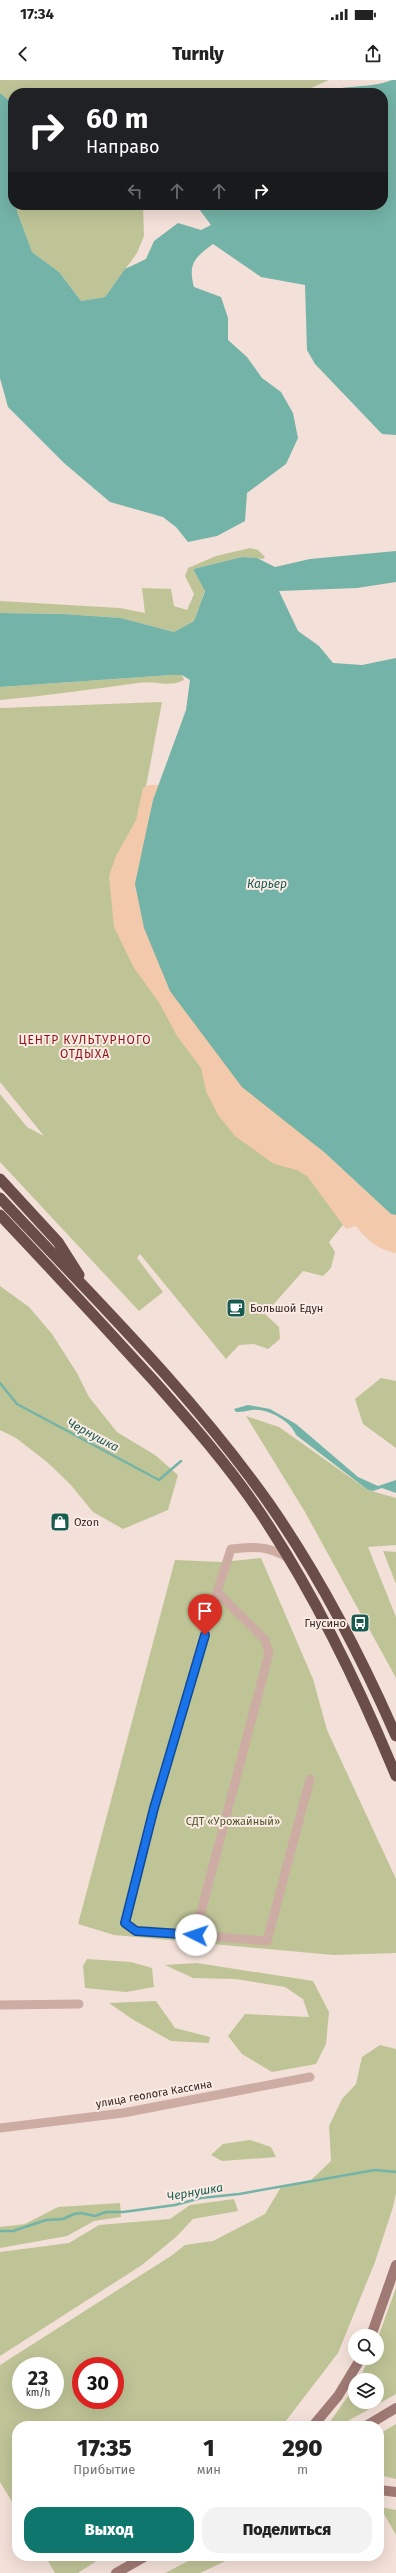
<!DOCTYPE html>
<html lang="ru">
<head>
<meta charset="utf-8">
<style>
	:root { --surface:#fff; --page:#f2f2f2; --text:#222; --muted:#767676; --accent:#0f766e }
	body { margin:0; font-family:"Fira Sans",sans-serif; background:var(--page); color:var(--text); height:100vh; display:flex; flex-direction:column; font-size:15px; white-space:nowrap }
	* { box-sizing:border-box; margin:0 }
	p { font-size:13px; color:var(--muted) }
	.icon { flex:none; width:22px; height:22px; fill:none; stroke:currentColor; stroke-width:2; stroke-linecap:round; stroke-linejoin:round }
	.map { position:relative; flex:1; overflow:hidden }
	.panel { position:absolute; left:12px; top:2341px; width:372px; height:140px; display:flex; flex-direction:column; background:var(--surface); border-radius:16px; box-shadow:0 4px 16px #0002 }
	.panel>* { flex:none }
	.banner { position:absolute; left:8px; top:8px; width:380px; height:122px; border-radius:16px; box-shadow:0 4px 16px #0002; background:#202124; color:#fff; overflow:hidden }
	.controls { position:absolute; left:348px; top:2249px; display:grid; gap:8px }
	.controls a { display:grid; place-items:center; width:36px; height:36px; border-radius:50%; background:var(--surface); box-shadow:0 4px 16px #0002; font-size:20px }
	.speed { position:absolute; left:12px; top:2277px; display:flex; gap:8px; font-size:20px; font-weight:700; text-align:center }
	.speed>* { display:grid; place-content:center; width:52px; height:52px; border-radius:50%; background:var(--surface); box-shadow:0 4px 16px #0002; line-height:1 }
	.speed small { font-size:10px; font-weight:400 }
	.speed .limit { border:6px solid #d22; background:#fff; color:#111 }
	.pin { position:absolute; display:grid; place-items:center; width:34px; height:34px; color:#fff; margin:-41px -17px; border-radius:50% 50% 50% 0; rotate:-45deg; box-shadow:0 0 4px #0007 }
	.pin .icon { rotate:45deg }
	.me { position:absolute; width:44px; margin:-22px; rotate:274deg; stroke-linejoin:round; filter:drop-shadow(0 0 3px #0008) }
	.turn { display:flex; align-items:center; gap:14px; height:84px; padding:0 12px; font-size:18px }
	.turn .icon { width:52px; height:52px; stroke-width:2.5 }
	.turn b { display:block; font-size:28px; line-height:34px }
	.lanes { display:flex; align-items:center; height:38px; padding:0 12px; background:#0003; justify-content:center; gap:20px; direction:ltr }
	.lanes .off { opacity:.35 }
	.eta { display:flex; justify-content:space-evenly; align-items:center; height:68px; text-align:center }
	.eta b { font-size:24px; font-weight:800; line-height:28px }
	.cta { display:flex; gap:8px; margin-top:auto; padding:8px 12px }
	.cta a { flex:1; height:46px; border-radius:16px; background:var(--accent); color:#fff; font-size:16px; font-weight:800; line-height:46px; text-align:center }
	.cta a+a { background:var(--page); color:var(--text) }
	.status { display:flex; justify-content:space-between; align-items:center; height:28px; padding:0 20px; background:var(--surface); direction:ltr }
	.status svg { height:11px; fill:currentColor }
	header { display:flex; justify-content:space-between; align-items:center; height:52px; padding:0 12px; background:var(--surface); font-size:18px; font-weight:800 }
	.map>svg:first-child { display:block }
</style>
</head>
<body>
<div class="status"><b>17:34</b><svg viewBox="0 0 49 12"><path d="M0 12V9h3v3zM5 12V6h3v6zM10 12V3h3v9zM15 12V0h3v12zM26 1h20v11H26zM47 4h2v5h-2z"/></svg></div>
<header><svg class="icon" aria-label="back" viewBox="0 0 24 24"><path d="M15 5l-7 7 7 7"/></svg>Turnly<svg class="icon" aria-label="share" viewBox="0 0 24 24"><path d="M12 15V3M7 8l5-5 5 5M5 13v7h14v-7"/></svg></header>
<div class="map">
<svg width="396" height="2493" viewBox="0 0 396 2493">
	<rect width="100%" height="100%" fill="#f3e0d8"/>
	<path fill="#bfc497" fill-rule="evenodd" d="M0,0H329L300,13H13V24L0,13Z
		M17,125H143L144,156L137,173L105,217L81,221L59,192L32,172L17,131Z
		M250,468L258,470L265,477L263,479L242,477L193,489L205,510L194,541L174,552L121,538L63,534L0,533V521L120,528L145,533L142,508L171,509L174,526L187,530L194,514L185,496L188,488L216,476Z
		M171,595H182L184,600C169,608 154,600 138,603C92,609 46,616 0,620V607Z
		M162,622L144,717L351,1135L329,1162L335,1172L331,1188L323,1196L303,1191L265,1234L279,1247L280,1259L268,1269L254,1264L239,1265L226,1279L140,1174L137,1178L163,1212L139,1231L0,1082V1014L27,1047L44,1056L0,1002V628Z
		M0,1206L29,1227L52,1254L77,1293L89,1317L117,1352L155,1375L178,1395L168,1430L123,1449L93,1432L70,1404L47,1382L16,1358L0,1350Z
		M381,1298L396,1301V1368L363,1344L355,1319Z
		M246,1336L279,1347L368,1410L396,1418V1465L368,1467L396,1537V1598L305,1432Z
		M383,1471L396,1472V1504Z
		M261,1478L313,1599L327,1650L396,1799V1873L333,1875L114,1855L78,1844L175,1480L222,1482Z
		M87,1879L131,1882L152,1888L154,1907L126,1912L85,1908L83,1886Z
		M197,1883L313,1901L329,1932L326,1964L316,1984L272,1992L242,1974L228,1956L245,1934L309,1937L303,1919L285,1907L235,1899L193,1898L165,1885Z
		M156,1921L175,1948L210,1957L209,1963L171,1961L132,1939L109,1923Z
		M380,1965L396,1969V2113L393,2127L375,2182L338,2273L282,2346H17V2430L0,2402V2285L171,2176L185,2165L213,2161L265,2134L281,2107L309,2102L331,2081L329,2046L342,2019L356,2004L362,1977ZM21,2286H55V2320H21ZM81,2286H115V2320H81Z
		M250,2060L271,2067L276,2077L222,2081L211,2075L223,2064Z
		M234,2119L238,2131L193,2139L176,2157L142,2185L0,2276V2172L69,2163L99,2145L170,2139L190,2125Z
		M120,2123L121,2137L94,2141L67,2156L0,2168V2147L25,2144L58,2127Z
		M396,2208V2314L339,2346H327L355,2306V2322H377V2300H359L369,2278H377V2260Z
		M396,2344V2399L379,2395V2354Z
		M380,2427L396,2430V2455Z
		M45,2476H104L78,2493H55Z
		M198,2476H236L200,2493H165Z"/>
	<path fill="#f3c9ab" d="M149,705H159L153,720L135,804L170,911L242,1007L324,1072L391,1134L396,1135V1173C377,1169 368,1161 356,1146L346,1149L307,1096L297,1090L274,1084L235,1056L218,1035L206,1011L201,988L177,956L160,924L134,888L114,847L109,796L116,776L136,740L143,708Z"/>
	<path fill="#74b3a7" d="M392,0H396V355L382,354L315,284L307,270L305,205L261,197L213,164C194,178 188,184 194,207L221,217L228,238V260L247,277L262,298L281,312L293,333L298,358L286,384L247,413L245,441L217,456L188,462L176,447L163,437L110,422L64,383L8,327L0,298V13L13,24V125H17V131L32,172L59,192L81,221L105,217L125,189L146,179L154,161L178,143L201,150L211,145L196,125H383V13H322C344,4 370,9 392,0Z
		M396,471V502L357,508L279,511L298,551L319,566L333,583L362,585L396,578V1135L391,1134L324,1072L242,1007L170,911L144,848L135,804L153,720L186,630L190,600L182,595H171L0,607V533L63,534L121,538L174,552L194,541L205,511L193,489L242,477L257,478L275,487L310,479Z
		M248,1325L270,1329L296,1344L358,1397L378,1406L396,1400V1413L382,1408L373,1411L368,1410L296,1355C291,1341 267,1328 252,1330C246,1331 242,1332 236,1332L234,1329Z"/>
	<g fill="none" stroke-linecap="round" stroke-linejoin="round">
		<path stroke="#74b3a7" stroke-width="2.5" d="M0,1303L17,1324L159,1400L181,1381
			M0,2151H13L46,2140L63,2139L74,2134L81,2133L95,2136L106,2132H123L175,2125L201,2118L239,2114L375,2090L396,2092"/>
		<path stroke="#cdaca3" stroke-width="9" d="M288,1478C269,1466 253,1466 231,1469L217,1512L265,1560L269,1573L195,1855L267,1861L310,1699
			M195,1855L136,1851L125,1843L154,1728L217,1512
			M0,1925L79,1924
			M0,2048L123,2033L310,1997"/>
		<path stroke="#a07a74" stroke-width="10" d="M371,2256L396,2185
			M313,2346L338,2316L361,2278
			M366,2346L396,2328
			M379,2410L396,2412
			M116,2493L146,2476"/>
		<path stroke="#6a4c48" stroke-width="11" d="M0,1099L58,1162L79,1195
			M0,1118C92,1216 190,1312 268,1422C319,1495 360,1574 396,1656
			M0,1135C52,1190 103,1245 154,1301C191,1343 228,1385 259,1431C315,1514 358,1604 396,1696"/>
	</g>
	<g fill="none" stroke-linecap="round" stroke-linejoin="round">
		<g stroke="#114b97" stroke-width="10">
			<path id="route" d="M196,1855L136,1851L125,1843L154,1728L205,1555"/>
		</g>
		<use href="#route" stroke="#1a73e8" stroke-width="7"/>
	</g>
	<defs>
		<g id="cafe-square" transform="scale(1)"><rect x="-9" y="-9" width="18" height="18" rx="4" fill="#185c50" stroke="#fbebe5"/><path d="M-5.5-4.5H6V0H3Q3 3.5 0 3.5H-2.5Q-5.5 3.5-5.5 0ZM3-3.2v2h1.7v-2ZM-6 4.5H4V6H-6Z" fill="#fff"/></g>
		<g id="shop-square" transform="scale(1)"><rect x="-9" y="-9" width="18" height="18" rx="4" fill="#185c50" stroke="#fbebe5"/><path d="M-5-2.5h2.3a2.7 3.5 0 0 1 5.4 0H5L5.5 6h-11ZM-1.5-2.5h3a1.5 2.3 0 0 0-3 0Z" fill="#fff"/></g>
		<g id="bus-square" transform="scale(1)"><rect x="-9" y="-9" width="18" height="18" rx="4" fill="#185c50" stroke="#fbebe5"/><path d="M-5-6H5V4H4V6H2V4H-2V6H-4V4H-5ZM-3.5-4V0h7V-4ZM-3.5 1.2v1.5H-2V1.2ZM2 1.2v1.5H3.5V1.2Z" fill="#fff"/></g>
	</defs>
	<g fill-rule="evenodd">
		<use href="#cafe-square" x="236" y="1228"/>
		<use href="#shop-square" x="60" y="1442"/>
		<use href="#bus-square" x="360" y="1543"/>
	</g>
	<g text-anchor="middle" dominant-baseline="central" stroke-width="4" stroke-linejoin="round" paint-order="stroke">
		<g font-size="11" fill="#372726" stroke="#fbebe5" text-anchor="start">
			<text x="250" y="1228">Большой Едун</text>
			<text x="74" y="1442">Ozon</text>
			<text x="346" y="1543" text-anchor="end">Гнусино</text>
		</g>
		<g font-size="11" fill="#515727" stroke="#fbebe5">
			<text x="233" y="1741">СДТ «Урожайный»</text>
		</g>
		<g font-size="11" fill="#372726" stroke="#fbebe5">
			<text transform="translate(154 2014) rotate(-10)">улица геолога Кассина</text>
		</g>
		<g font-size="12" font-style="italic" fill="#185c50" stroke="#fbebe5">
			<text x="267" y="804">Карьер</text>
			<text transform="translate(93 1355) rotate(28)">Чернушка</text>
			<text transform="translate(195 2112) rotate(-10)">Чернушка</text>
		</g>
		<g font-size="12" letter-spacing="1" fill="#8d1718" stroke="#fbebe5">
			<text x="85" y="960">ЦЕНТР КУЛЬТУРНОГО<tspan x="85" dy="14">ОТДЫХА</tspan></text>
		</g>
	</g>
</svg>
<div class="controls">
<a><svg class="icon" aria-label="search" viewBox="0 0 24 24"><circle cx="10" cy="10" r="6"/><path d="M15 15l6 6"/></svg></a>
<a><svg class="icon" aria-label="layers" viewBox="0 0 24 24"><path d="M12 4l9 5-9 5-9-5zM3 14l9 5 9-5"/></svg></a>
</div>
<div class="speed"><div>23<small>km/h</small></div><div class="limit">30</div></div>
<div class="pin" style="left:205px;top:1555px;background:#d93025"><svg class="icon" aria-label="arrive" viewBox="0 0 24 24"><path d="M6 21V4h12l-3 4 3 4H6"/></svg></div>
<svg class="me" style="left:196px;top:1855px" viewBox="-20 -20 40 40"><circle r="19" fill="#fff"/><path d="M0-13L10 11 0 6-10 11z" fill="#1a73e8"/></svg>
<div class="banner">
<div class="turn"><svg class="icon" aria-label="right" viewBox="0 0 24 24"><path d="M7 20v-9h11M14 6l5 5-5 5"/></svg><div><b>60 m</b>Направо</div></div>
<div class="lanes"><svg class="icon off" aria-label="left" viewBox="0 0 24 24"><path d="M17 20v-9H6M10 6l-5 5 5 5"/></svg><svg class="icon off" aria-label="ahead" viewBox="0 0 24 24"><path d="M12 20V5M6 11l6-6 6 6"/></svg><svg class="icon off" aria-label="ahead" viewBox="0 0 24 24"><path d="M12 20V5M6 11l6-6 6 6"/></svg><svg class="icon" aria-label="right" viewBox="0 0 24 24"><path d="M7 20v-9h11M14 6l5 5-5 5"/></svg></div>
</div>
<section class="panel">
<div class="eta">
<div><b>17:35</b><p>Прибытие</p></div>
<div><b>1</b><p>мин</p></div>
<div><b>290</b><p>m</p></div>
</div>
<div class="cta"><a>Выход</a><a>Поделиться</a></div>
</section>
</div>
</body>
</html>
